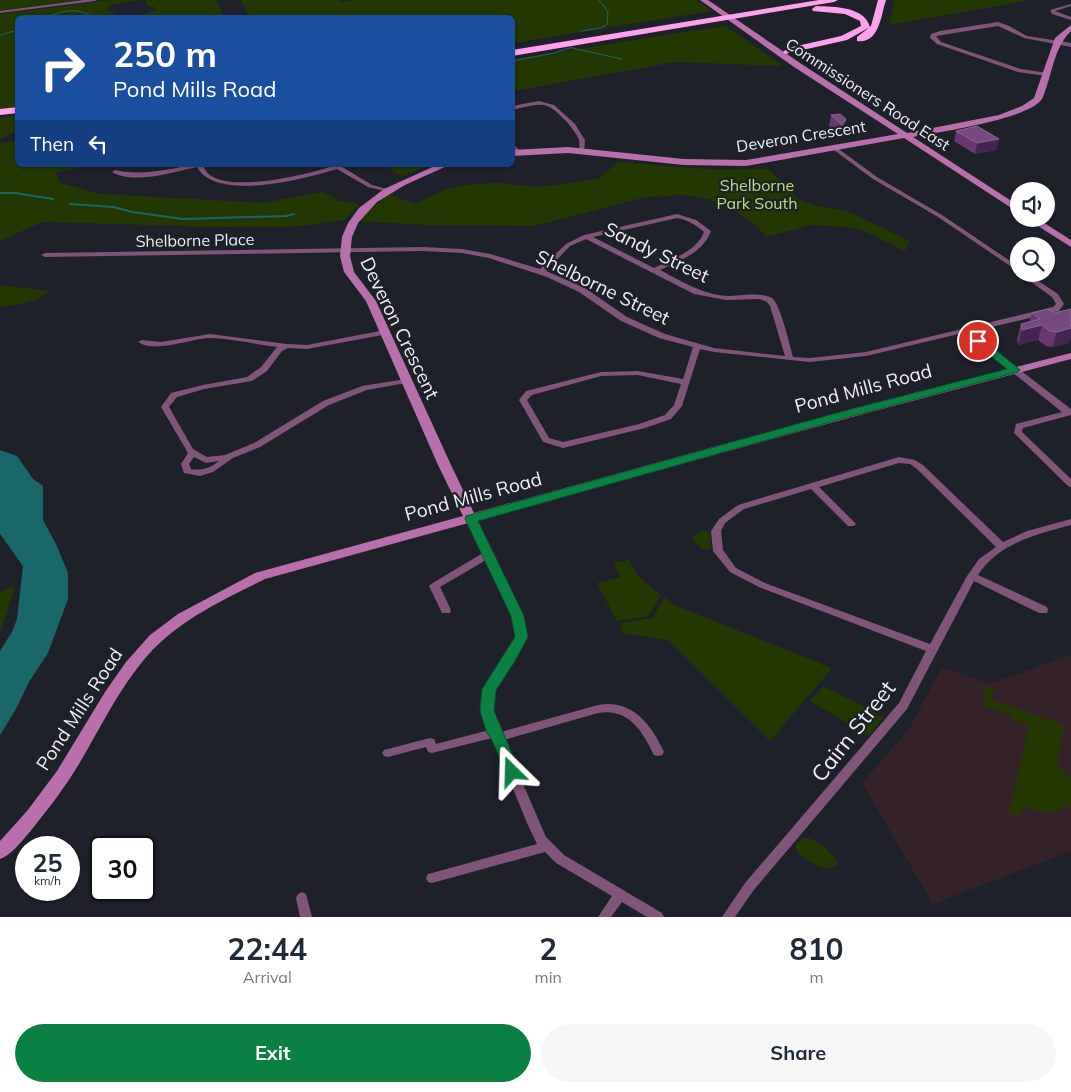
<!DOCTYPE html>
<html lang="en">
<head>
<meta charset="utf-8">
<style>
	:root { --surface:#fff; --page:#f6f6f7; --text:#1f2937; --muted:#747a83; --accent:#0b8043 }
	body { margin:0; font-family:Mulish,sans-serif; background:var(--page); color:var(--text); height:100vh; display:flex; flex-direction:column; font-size:19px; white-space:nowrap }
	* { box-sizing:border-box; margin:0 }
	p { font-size:16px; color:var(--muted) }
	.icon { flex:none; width:28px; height:28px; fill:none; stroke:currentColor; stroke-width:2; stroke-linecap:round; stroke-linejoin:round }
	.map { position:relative; height:917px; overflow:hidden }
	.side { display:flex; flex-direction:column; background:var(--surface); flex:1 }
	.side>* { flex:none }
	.hud { position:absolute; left:15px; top:15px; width:500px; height:152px; border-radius:8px; box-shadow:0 1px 4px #0004; background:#1a4fa0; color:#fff; overflow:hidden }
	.buttons { position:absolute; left:1010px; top:182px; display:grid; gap:10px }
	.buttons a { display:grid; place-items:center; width:45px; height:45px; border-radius:50%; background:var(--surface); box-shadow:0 1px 4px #0004; font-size:25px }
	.speed { position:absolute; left:15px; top:836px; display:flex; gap:10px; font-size:25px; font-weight:700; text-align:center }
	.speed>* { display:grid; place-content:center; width:65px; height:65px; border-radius:50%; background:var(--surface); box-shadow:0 1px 4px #0004; line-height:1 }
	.speed small { font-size:12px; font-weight:400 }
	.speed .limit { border:2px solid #111; border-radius:8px; background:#fff; color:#111 }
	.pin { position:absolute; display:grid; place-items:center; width:42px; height:42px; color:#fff; margin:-21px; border:2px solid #fff; border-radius:50%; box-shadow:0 1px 5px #0007 }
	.me { position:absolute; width:55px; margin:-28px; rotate:338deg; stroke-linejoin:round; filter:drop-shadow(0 0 4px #0008) }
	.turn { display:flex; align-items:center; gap:18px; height:105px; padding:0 15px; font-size:22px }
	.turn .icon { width:65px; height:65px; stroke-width:2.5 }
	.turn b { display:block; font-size:35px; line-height:42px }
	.then { display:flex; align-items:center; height:48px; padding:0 15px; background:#0003; gap:10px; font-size:19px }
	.eta { display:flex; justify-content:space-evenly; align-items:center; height:85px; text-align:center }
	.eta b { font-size:30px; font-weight:700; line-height:35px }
	.cta { display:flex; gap:10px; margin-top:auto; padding:10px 15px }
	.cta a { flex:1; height:58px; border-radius:30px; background:var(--accent); color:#fff; font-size:20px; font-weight:700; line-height:58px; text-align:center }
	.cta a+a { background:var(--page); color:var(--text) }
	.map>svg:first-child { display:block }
</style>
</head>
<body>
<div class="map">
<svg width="1071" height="917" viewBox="0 0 1071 917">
	<rect width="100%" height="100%" fill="#1e212a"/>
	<path fill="#352228" d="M1071,655V851L933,904L862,783L909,729L942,667L989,684Z"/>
	<path fill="#233800" d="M0,0H81L0,11Z
		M111,0H137L111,5L107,10C121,19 140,15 156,10V8L147,5L146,0H216L222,14L249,17L241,0H338L340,2L356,0H696L712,11L513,43L512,18H18L17,107L0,110V14Z
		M895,0H1031L889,25Z
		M725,26L783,66L675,62L513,91V59Z
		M17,115V131L0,139V118Z
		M17,141L18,165H93L56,172L60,183L101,194L263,203L323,192L339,201L359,204L345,220L291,227H180L192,226L42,222L0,241V143Z
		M618,162L719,170L768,169L800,200L813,205L850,212L909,241L905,251L858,228L811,225L766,237L757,226L736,211L709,199L683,195L646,197L534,226L427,225L358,221L388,194L415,204L444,190L472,184L498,183L539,187L598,179Z
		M383,165H431L402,176Z
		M0,285L49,291C38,303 15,305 0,307Z
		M703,530L710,533L711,548L703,550L693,540L694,535Z
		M629,560L637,575L661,595L648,616L617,621L597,583L620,577L614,563Z
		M15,586L0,634V592Z
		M664,597L676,606L832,668L770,741L668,640L621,633V623L653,618Z
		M823,686L884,717L869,736L810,701Z
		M986,686L994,689L992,700L1064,725L1057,764L1071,778V808L1062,805L1059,812L1047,813L1023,807L1020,816L1009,813L1029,725L1011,719L1012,714L983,706Z
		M808,838C821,843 832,852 838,864C823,876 810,861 797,852L796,846C799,840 801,839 808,838Z"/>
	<path fill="#1a676b" d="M0,450L17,456L33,479L43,486V520L56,544L68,573V599L48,653L29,682L16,709L0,735V651L12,632L17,619L23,566L0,534Z"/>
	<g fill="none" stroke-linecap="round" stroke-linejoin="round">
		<path stroke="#1a676b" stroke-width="1" d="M44,18C61,11 78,6 94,18
			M581,31L601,28L607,24L608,12L599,0
			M0,35L18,30
			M572,48L622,59
			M512,61L554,53L573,47"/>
		<path stroke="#1a676b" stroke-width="2" d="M0,193H15L53,199
			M70,204L114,207L132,212L183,219L286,216L294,214"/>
		<path fill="#815479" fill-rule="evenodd" d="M84,0H97L95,1L0,13V11Z
			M1071,4V6L1055,11L1071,17V20L1052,14L1050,10Z
			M998,22L1009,26L1027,36L1071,43V47L1024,38L998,26L936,36L941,42L1021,69L1048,73L1049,74L1046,76L1018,72L937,44L930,38L931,34L940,31Z
			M539,101L554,105L575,124L585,140L584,153L579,152C579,148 580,144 579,140C576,130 554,106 544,105C533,104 522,108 512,110V106Z
			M512,143L520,151V153H516L512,149Z
			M836,147L877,177L942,215L1019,267V272L938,217L873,179L834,150L833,149Z
			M191,165H203C212,199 310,174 333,166L332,165H339L372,185L392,190L389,192L368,187L337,169C307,178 217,203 197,167C174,172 133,185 112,172L115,170C141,176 165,170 191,165Z
			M677,214L696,220L711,231C703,253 679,261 660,270C681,281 703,295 728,296C739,296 764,291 773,299C780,305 790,345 793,357L810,358L866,352L1053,307L1056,304L1052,297L1020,274H1028L1058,294L1064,304L1059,311L970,332L1071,409V415L1023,428L1022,432L1071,479V487L1068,486L1014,433L1016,424L1062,412L963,333L866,356L810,362L714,352L700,349L682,406L671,419L645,428L563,448L543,442L542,440L519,400L526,391L601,372L638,371L683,379L693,347L659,338L621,321L579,292L547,277L489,258L462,253L423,251L45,257L41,255L45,253L423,247L462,249L490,254L540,269L566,244L584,235ZM677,218C688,220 696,225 704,232C697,251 672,259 654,268L593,237ZM586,239L694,294L726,300L760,299L767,302L770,306L785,356L714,348L665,334L627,317L585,288L546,271L570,246ZM638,375L681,384L674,405L665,415L639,424L563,442L549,438L527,400L532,395L601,376Z
			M385,330H388L389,332L388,334L307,349L288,348L282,351L267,371L252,381L204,389L177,397L169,407L193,449L207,457L225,455L254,443L323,401L362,386L406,379L410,381L406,383L367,390L329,405L260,447L233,458L213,472L200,476L184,473L181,464L188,453L161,407L171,393L203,385L247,377L261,367L277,347C255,344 233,339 211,338C191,338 155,354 138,342L142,340L161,342L210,334L287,344L307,345ZM194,457L206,463L219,461C210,468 202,471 191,469L189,464Z
			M899,457L915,460L923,465L1003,542L1027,531L1071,519V525C1037,534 999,543 978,575L1047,607L1048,610L1047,613H1039L974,581L907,709L753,891L735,917H722L745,883L899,703L926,651L759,587L730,572L713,551L711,531L719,519L738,505ZM899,463L910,464L917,469L996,547L979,559L967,576L930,644L765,583L736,568L723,550L721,531L725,523L744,509L811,489L848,526H854L856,524L819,487Z
			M471,516L476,519L523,616L526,637L514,661L494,690L492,711L501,732L598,705C632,699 651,724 664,752L662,755L658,756L654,755C642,731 629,708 598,713L504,740L546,837L564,855L662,913L664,917H647L622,902L611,917H598L612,896L556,863L545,852L432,883L428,882L426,878L428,874L432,873L537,844L527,823L492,738L432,753L428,752L426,747L388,757L384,756L382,753L384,750L388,749L430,738L434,739L436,744L489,730L482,711L484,689L506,656L516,637L513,616L486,560L440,587L451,610L450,613H442L429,586L431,584L483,553L466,519Z
			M302,892L306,894L312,917H300L296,898L298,894Z"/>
		<path fill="#b86fac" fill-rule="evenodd" d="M700,0H708L800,63L907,133L999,115L1022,106L1034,98L1055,38L1071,25V31C1054,47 1052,75 1043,97C1034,119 937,132 913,137L1019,206V213L904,138L746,166L684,165L568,153L512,156V150L568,147L684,159L746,160L898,134L794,67Z
			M437,165H449L405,185L377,202L358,223L352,237L350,256L354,272L376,301L451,465L474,513L855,408L1071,353V359L863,414L265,579C223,600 179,620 148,655C119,688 101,727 79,764C64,789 46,812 28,834C20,843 11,855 0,859V841L27,811L57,771L105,692L126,662L150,635L178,614L255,573L463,516L438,465L366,301L344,272L340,256L342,237L348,223L359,208L384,189Z
			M1027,219H1038L1071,240V247Z"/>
		<path fill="#fea2ed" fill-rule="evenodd" d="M819,0H838L834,2L512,56V50Z
			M878,0H886C881,14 880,44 857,41V37L871,26Z
			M816,6C834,7 864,6 870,27L847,40L785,54L783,52L788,48L841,36L861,26L860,21L845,14L813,11L812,9Z
			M18,107V113L0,115V109Z"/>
	</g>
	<path fill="#693671" d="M831,115L846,119L844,130L841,135L829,126Z
		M956,131L999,139L996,150L975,154L954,141Z
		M1071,309V337L1069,343L1052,347L1046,346L1038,340L1018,345L1017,339L1021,324L1029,322L1032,313H1054Z"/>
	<path fill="#45254f" d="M846,119L844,130L841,135L842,125Z
		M999,139L996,150L975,154L977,143Z
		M1071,320V337L1069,343L1052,347L1057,332Z
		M1042,325L1038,340L1018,345L1022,330Z"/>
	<path fill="#774a7f" stroke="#8a6492" d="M840,114L846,119L842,125L831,115Z
		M977,126L999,139L977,143L956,131Z
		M1048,309L1054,313L1071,309V320L1070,321H1071V325H1070L1071,326V328L1057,332L1050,331L1042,325L1022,330L1021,324L1040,319L1032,313Z"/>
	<path fill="#0b8043" stroke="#07532c" d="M974,338H981L1018,368L1020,370L1018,372L845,418L478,521L524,616L528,637L515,661L496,690L494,711L520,772L518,776L512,778L507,776L492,740L487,733L480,711L482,689L515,637L511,616L465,519L466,516L837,413L1007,369L974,343Z"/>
	<g text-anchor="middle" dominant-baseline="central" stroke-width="4.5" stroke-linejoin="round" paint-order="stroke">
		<g font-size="16" fill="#eeeff6" stroke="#1e212a">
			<text transform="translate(868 94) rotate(33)">Commissioners Road East</text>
			<text transform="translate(801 136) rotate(-9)">Deveron Crescent</text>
			<text transform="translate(195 240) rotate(-1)">Shelborne Place</text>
		</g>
		<g font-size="16" fill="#b2e273" stroke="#1e212a">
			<text x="757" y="185">Shelborne<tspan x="757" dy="18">Park South</tspan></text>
		</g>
		<g font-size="19" fill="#eeeff6" stroke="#1e212a">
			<text transform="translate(657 252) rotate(26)">Sandy Street</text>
			<text transform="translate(603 287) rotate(26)">Shelborne Street</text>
			<text transform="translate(400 328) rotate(64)">Deveron Crescent</text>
			<text transform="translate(863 388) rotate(-15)">Pond Mills Road</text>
			<text transform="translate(473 496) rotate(-15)">Pond Mills Road</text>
			<text transform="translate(79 709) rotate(-57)">Pond Mills Road</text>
		</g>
		<g font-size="22" fill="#eeeff6" stroke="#1e212a">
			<text transform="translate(853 731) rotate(-52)">Cairn Street</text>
		</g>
	</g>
</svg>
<div class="buttons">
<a><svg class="icon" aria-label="sound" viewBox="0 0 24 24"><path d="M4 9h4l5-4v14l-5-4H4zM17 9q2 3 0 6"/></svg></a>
<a><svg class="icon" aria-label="search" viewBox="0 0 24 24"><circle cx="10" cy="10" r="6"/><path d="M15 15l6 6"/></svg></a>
</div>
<div class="speed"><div>25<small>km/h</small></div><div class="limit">30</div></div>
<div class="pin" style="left:978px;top:341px;background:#d93025"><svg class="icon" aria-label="arrive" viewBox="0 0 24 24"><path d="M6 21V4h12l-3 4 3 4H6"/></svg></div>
<svg class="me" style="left:512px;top:772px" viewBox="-20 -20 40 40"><path d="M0-17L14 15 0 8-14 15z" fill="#0b8043" stroke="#fff" stroke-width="4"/></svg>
<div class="hud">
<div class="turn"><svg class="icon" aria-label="right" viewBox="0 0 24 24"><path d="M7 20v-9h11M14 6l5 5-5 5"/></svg><div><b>250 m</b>Pond Mills Road</div></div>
<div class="then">Then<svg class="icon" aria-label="left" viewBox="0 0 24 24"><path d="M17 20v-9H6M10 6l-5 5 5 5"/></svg></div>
</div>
</div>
<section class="side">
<div class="eta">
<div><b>22:44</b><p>Arrival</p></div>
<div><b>2</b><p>min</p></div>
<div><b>810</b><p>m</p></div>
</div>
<div class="cta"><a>Exit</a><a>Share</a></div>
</section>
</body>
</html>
